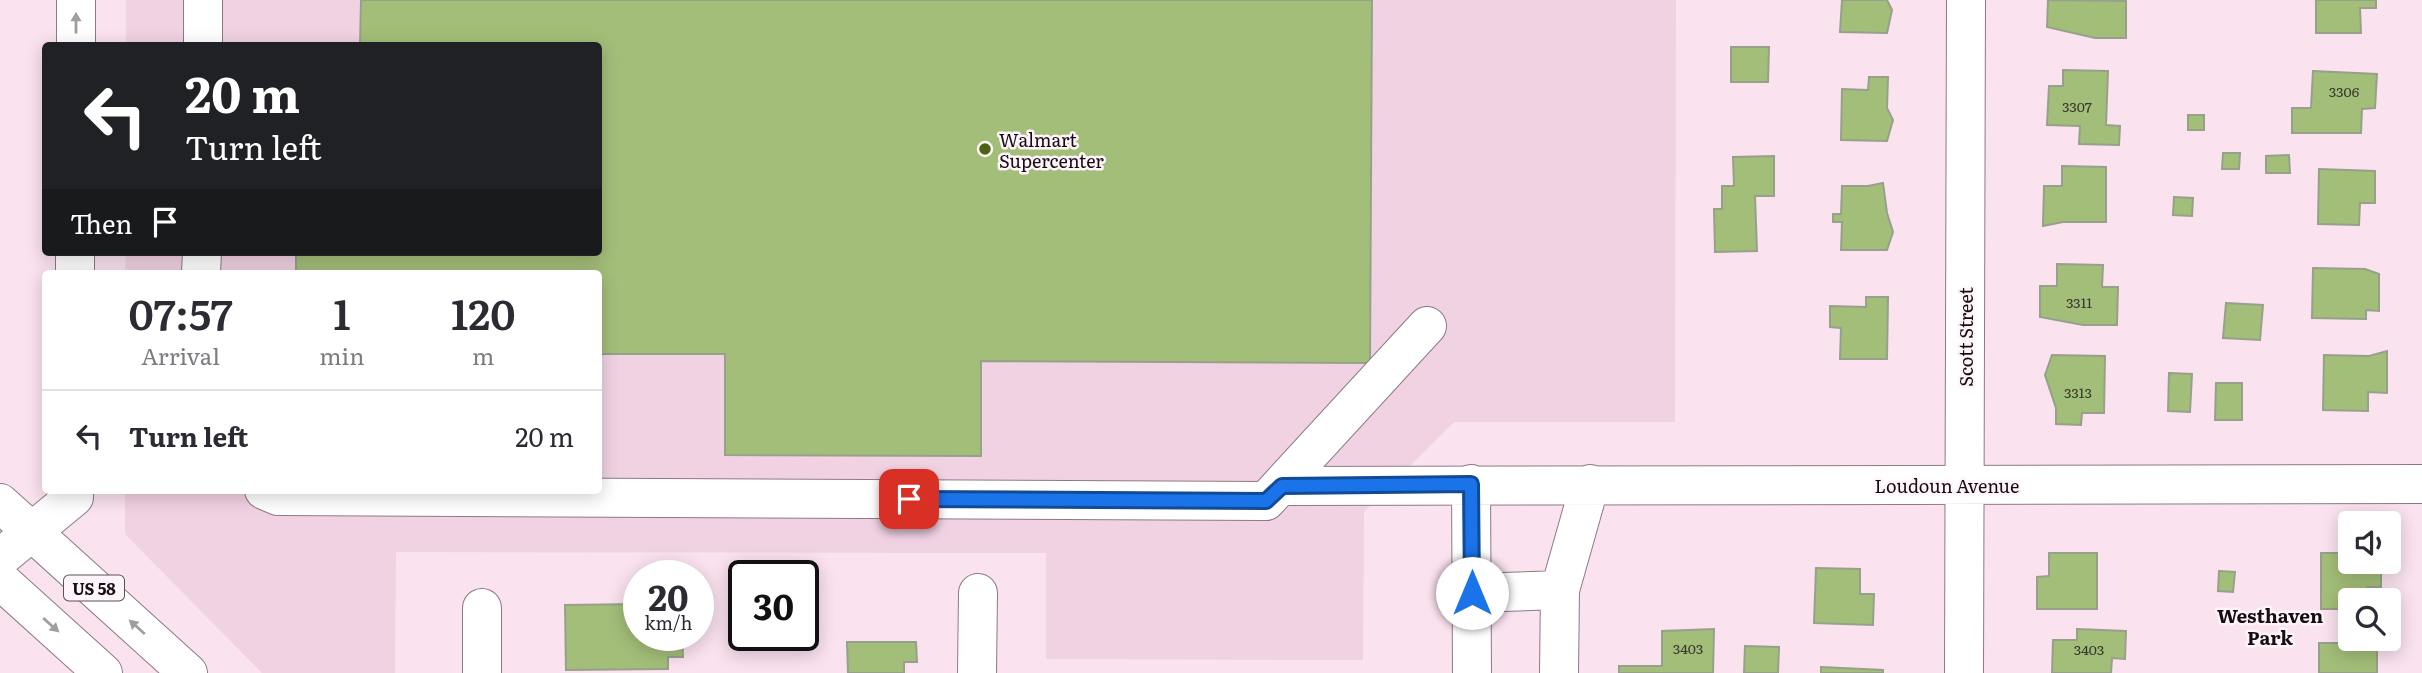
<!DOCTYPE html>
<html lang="en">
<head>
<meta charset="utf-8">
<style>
	:root { --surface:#fff; --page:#f2f2f3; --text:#2b2b33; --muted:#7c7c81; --line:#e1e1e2 }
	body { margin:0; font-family:Literata,serif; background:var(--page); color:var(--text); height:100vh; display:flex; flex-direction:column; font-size:26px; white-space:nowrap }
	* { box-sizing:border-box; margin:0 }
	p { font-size:23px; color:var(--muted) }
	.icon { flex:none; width:38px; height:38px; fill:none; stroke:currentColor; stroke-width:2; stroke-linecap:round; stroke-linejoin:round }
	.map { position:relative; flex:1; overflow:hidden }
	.details { position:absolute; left:42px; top:270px; width:560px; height:224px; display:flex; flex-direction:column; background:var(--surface); border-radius:7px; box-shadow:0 4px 18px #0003 }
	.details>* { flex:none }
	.banner { position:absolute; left:42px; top:42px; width:560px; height:214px; border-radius:7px; box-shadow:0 4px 18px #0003; background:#202124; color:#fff; overflow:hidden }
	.tools { position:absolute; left:2338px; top:511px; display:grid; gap:14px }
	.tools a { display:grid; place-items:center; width:63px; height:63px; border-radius:7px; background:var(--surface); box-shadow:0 4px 18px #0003; font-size:35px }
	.speed { position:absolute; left:623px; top:560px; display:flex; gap:14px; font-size:35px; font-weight:700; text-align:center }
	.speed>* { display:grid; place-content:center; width:91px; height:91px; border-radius:50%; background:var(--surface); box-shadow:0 4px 18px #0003; line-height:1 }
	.speed small { font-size:18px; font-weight:400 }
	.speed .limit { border:4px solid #111; border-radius:10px; background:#fff; color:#111 }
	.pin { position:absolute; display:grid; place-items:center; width:60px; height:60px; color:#fff; margin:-30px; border-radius:14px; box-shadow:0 4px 10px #0006 }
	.me { position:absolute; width:77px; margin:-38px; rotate:0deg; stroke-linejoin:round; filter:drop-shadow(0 0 5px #0008) }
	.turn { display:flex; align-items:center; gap:24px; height:147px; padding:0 28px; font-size:32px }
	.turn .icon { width:91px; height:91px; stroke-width:2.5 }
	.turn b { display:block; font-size:49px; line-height:60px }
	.then { display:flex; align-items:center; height:66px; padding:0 28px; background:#0003; gap:14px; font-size:26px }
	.eta { display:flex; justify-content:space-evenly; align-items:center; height:119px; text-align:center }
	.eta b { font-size:42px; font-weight:600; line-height:49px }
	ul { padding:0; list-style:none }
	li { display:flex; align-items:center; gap:21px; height:91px; padding:0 28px; border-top:2px solid var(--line) }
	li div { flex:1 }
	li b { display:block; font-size:26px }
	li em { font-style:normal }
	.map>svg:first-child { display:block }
</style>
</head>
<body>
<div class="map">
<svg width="2422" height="673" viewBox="0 0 2422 673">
	<rect width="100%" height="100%" fill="#fae2ef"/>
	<path fill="#f1d2e3" d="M126,0H1676L1675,422H1454L1364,512L1363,660L1046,659V553L396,552L395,673H262L125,534V490H598V273H125L126,252H598V46L126,45Z"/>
	<path fill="#a3be79" stroke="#97a08b" stroke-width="2" d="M361,0H1372L1370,363L981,361V456L725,455V354H598V273H296V252H598V46H360Z
		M1842,0H1887L1892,10L1887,33L1840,32Z
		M2048,0L2126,1V38H2095L2047,27Z
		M2316,0H2376V8H2360L2361,33H2316Z
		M1731,47H1769L1768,82H1731Z
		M2063,70L2108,71L2106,125L2120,126L2119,145L2079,144L2080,126L2047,125L2049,86H2063Z
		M2313,71L2377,74L2375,108L2362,109L2361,133H2292V108H2311Z
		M1869,77H1888L1887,108L1893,120L1887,141L1841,140L1842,89L1868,90Z
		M2188,115H2204V130H2188Z
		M2223,153H2240L2239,169H2222Z
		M2289,155L2290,173H2266V156Z
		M1774,156V196H1755L1757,251L1715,252L1714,209H1722V186H1734L1733,157Z
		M2062,166L2106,167V222H2063L2043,226L2044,186H2062Z
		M2319,169L2375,171V203H2360L2359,225L2318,224Z
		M1883,183L1887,213L1893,232L1887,250H1841L1842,222H1833V214H1841L1842,186H1868Z
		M2174,197L2193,198L2192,216L2173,215Z
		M2057,264L2103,265L2102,287H2118L2117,325H2083L2040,317V286H2057Z
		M2313,268L2365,269L2379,274V311L2366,310V319L2312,318Z
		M1866,297H1888L1887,359H1840L1841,328L1830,327V306L1866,307Z
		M2226,303L2263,305L2260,340L2223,338Z
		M2387,351V393L2368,392V411L2323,410L2324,355L2369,356Z
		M2052,355L2105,356L2104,413H2082L2081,425L2056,424V408L2045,375Z
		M2169,373L2192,374L2190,412L2168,411Z
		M2216,383H2242V420H2215Z
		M2049,553H2097V609H2037V577L2049,576Z
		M2321,553H2350V562H2381V587H2367V600H2350V609H2321Z
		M1816,568L1860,569V594H1874L1873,625L1814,623Z
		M2219,571L2235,572L2233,592L2218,591Z
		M639,604V635H682L683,657H668V669L566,670L565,605Z
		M1714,629L1713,673H1619V666H1662V631Z
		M2077,629L2126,631L2125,659L2112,658L2111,673H2052L2053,640H2077Z
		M847,642H916L917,662H904V673H848Z
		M2319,643H2377V673H2319Z
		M1745,646L1779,647L1778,673H1744Z
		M1821,667L1883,670V673H1821Z"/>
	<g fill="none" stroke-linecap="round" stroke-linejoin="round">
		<g stroke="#8e7985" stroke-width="40">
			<path id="minor" d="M76,46V0
				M203,46V0
				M75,273V252
				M201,273L202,252
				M1471,484L1472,673
				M1282,486L2422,484
				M264,490L278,496L1266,501L1427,326
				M0,558L74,497V490
				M1472,593L1560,590
				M482,673V608
				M977,673L978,593
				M1559,673L1560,590L1590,484
				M1964,673L1966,0"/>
		</g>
		<g stroke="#8e7985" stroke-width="40">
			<path id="major" d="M0,503L188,673
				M0,580L103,673"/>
		</g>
		<use href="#minor" stroke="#fff" stroke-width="38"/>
		<use href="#major" stroke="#fff" stroke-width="38"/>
	</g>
	<defs><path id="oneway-solid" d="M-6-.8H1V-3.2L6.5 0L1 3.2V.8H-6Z" transform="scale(1.75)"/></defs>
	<g fill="#a19ea0">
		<use href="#oneway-solid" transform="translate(76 23) rotate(-90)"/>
		<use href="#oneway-solid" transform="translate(51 625) rotate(42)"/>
		<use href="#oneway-solid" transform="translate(137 627) rotate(-138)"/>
	</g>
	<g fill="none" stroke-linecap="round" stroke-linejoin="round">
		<g stroke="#114b97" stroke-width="18">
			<path id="route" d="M909,499L1266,501L1282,486L1471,484L1472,593"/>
		</g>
		<use href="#route" stroke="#1a73e8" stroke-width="12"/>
	</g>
	<circle fill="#4a6413" stroke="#fef4f9" stroke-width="2.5" cx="985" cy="149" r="7"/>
	<g text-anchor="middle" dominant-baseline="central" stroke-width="5" stroke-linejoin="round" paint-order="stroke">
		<g font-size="14" fill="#38392c">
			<text x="2344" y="91">3306</text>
			<text x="2077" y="106">3307</text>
			<text x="2079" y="302">3311</text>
			<text x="2078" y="392">3313</text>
			<text x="1688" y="648">3403</text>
			<text x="2089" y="649">3403</text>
		</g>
		<rect fill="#fef4f9" stroke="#5b5257" stroke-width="2" x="64" y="575.5" width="60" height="25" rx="5"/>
		<g font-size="16" font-weight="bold" fill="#150d12">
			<text x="94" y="588">US 58</text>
		</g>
		<g font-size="18" fill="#150d12" stroke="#fef4f9" text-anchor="start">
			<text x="999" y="139">Walmart<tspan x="999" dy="21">Supercenter</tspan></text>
		</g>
		<g font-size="18" fill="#150d12" stroke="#fef4f9">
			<text transform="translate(1965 337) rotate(-90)">Scott Street</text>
			<text x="1947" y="485">Loudoun Avenue</text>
		</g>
		<g font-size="19" font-weight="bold" fill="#150d12" stroke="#fef4f9">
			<text x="2270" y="615">Westhaven<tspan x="2270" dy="22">Park</tspan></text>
		</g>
	</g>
</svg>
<div class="tools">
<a><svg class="icon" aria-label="sound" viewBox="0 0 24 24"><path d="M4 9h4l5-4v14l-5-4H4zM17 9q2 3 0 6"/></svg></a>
<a><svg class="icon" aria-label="search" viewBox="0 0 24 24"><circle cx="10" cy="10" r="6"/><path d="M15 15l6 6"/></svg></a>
</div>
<div class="speed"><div>20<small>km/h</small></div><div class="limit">30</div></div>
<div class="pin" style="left:909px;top:499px;background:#d93025"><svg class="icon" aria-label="arrive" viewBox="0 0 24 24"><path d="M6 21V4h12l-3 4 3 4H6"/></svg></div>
<svg class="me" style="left:1472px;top:593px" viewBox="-20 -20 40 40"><circle r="19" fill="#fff"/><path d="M0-13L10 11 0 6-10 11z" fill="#1a73e8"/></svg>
<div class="banner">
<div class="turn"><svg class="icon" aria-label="left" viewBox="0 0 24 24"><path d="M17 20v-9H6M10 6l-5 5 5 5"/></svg><div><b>20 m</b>Turn left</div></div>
<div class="then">Then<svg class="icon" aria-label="arrive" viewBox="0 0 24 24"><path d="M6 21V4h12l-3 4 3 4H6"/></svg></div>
</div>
<section class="details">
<div class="eta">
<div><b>07:57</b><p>Arrival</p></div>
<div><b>1</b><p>min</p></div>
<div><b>120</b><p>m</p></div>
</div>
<ul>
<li><svg class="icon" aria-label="left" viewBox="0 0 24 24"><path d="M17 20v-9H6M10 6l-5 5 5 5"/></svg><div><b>Turn left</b></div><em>20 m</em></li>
</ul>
</section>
</div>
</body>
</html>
